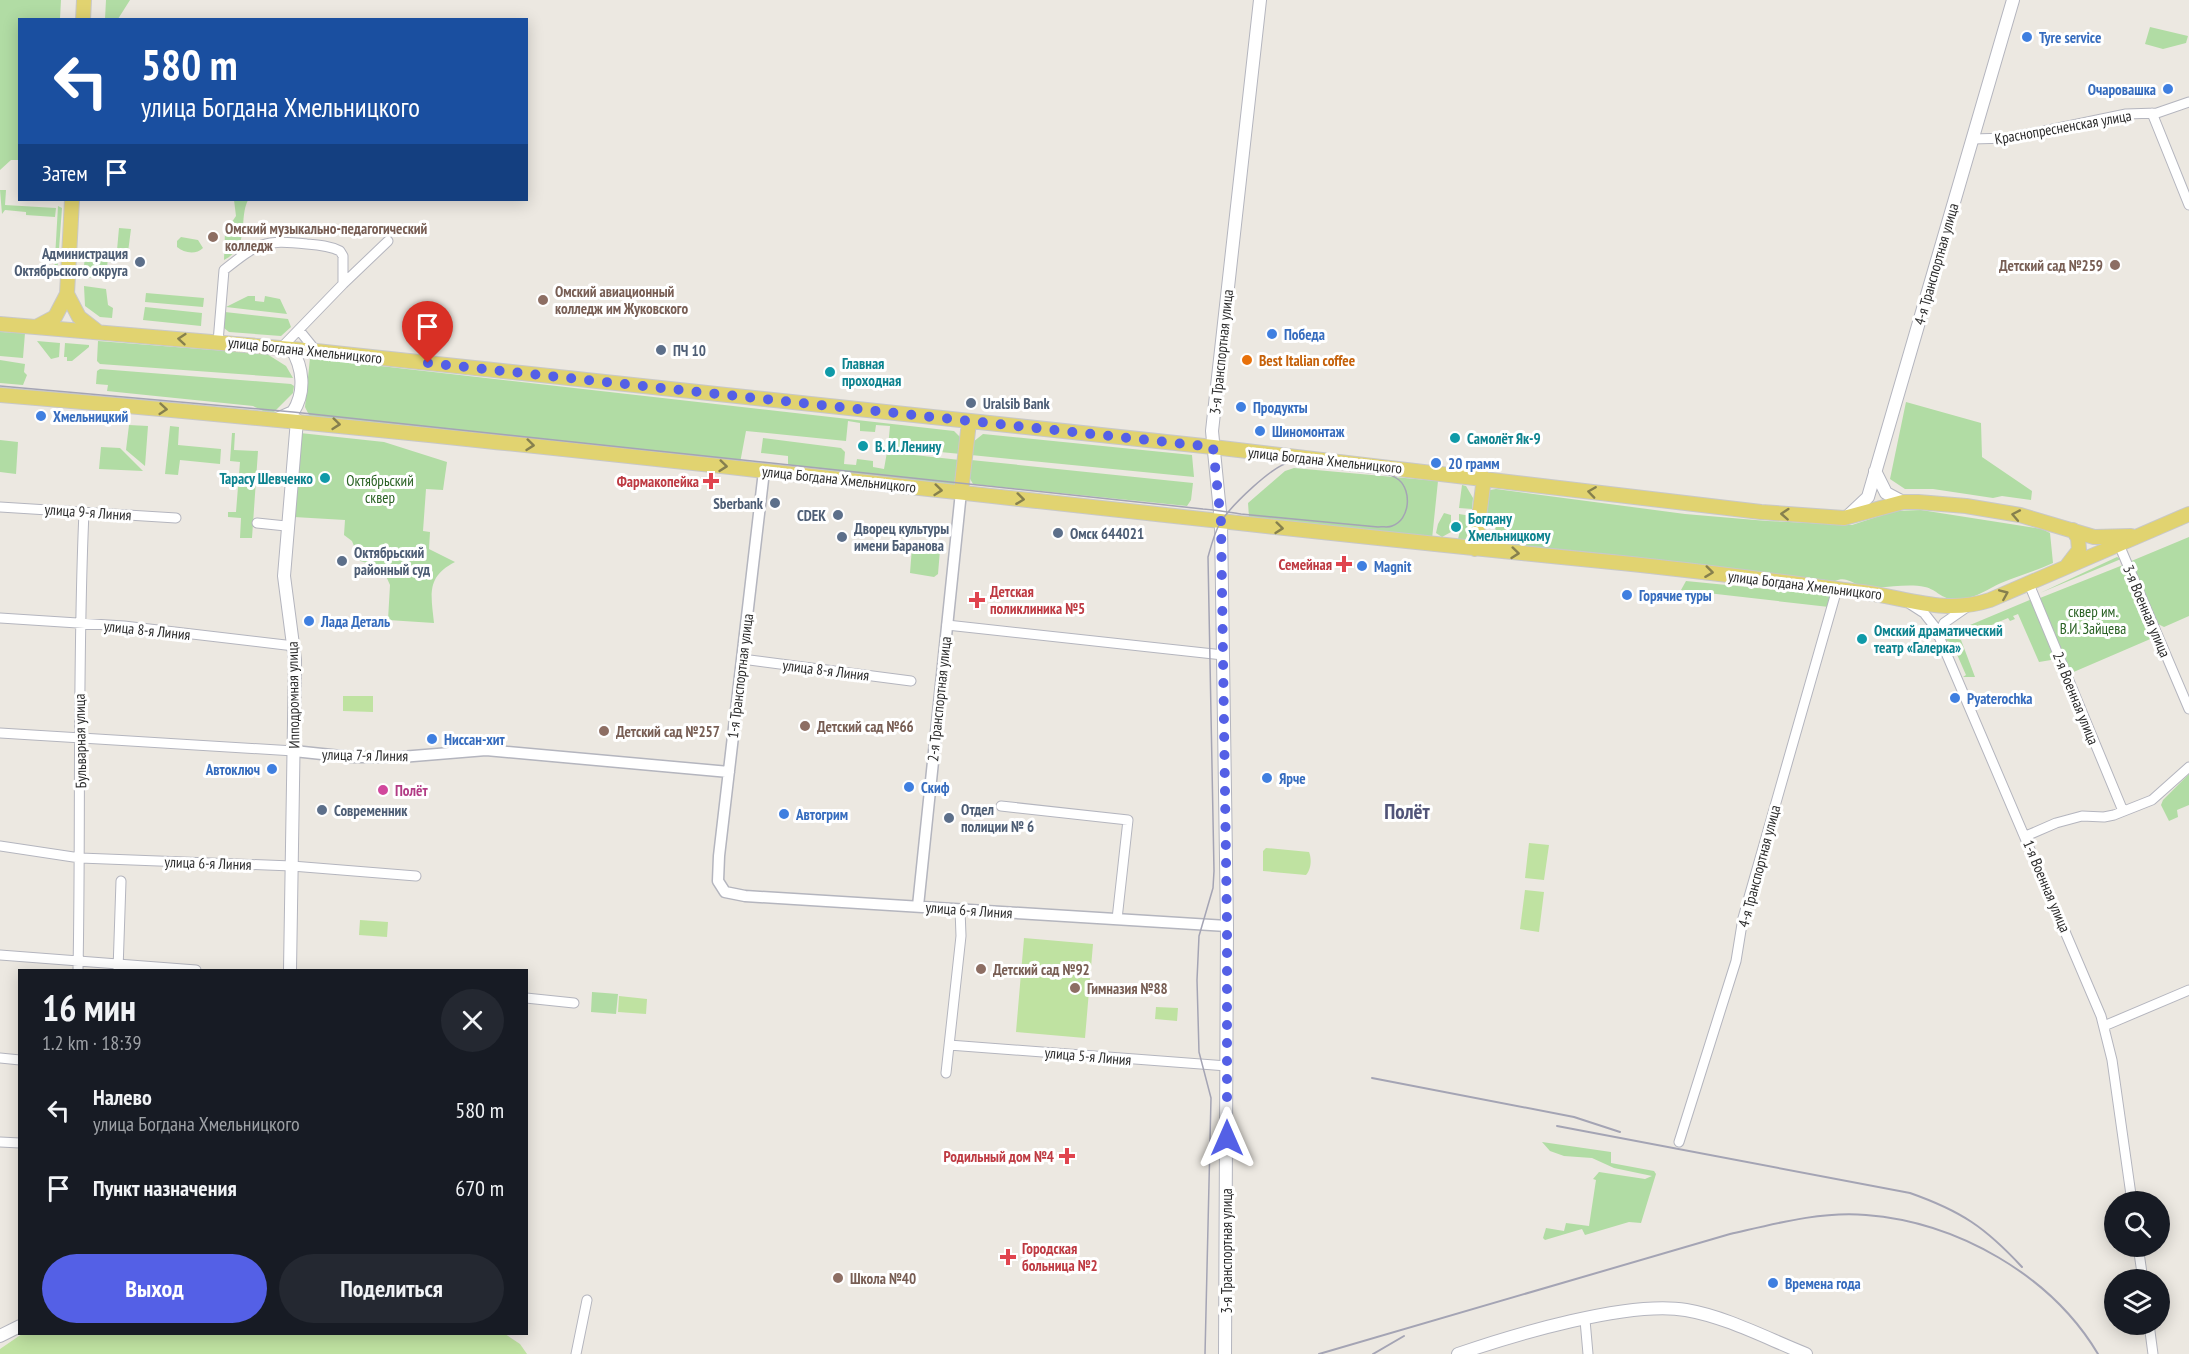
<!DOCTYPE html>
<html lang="ru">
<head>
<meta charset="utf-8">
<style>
	:root { --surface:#171b24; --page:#242831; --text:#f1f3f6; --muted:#9ea1a6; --accent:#5460e6 }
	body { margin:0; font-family:"PT Sans Narrow",sans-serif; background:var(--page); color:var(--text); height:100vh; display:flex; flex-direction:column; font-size:22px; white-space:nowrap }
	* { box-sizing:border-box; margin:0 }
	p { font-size:20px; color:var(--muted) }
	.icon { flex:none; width:33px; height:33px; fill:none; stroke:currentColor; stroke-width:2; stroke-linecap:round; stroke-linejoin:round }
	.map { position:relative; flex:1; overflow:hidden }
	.side { position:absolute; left:18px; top:969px; width:510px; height:366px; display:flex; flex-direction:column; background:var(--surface); border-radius:0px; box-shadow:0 3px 15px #0003 }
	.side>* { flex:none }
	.top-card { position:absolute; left:18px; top:18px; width:510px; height:183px; border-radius:0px; box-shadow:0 3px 15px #0003; background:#1a4fa0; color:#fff; overflow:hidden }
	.buttons { position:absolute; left:2104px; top:1191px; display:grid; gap:12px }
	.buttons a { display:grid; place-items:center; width:66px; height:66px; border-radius:50%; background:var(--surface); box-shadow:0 3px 15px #0003; font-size:30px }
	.pin { position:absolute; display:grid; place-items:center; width:51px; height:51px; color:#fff; margin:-62px -26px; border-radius:50% 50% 50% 0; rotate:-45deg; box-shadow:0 0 6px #0007 }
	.pin .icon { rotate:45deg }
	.me { position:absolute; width:66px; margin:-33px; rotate:0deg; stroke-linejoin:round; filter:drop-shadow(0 0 4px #0008) }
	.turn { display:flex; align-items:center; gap:21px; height:126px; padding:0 24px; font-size:27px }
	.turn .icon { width:78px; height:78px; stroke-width:2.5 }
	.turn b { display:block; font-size:42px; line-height:51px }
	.then { display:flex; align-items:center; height:57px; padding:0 24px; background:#0003; gap:12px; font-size:22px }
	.round { display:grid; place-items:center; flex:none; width:63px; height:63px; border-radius:32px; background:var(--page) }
	.head { display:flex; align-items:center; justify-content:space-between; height:102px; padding:0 24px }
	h1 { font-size:36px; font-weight:600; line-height:45px }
	.cta { display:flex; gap:12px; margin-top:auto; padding:12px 24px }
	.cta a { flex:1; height:69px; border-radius:36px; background:var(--accent); color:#fff; font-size:24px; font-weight:600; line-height:69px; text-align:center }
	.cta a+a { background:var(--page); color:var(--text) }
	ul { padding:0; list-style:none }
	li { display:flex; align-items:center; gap:18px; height:78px; padding:0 24px }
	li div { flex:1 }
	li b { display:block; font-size:22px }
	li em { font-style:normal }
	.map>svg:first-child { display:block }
</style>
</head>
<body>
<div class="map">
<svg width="2189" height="1354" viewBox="0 0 2189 1354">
	<rect width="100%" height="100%" fill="#ece8e1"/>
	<path fill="#b1dca4" d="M0,0H61L60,19L20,20L19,160H11L0,170Z
		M106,0H130L118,19H105Z
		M2150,27L2188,36L2186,43L2163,49L2145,44Z
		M0,190H6L5,205L56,208L55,217L26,215V212L5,210L2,214Z
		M234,200H248C238,220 251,246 224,260L225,232L236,216Z
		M58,206L62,208L57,276L54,275Z
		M119,228L131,229L128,252L117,250Z
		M181,237L198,240L203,248C196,255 184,253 177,247V241Z
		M85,255L108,257L106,279L83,277Z
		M84,286L106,289L108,305L113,308L112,318L100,317L85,306Z
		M146,293L204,298L203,307L145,302Z
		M248,296H255V301L264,302L265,296L280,299L287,314L226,307Z
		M145,307L202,313L201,326L143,320Z
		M225,312L288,319L291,327L281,336L229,332L224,328Z
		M0,332L25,333L23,358L0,356Z
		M37,341L60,343L59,357L51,359Z
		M98,341L267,354L286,366L293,378L100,364L97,361Z
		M65,343L89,345V347L72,361H67V357H64Z
		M310,358L954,431L962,439L961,454L888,447L890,426L876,425L875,432L860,431V423L848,421L846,441L746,431L740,463L310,417L305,407Z
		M0,360L25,364L24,372L27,375L23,385L0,383Z
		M100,369L291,384L294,386L293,393L274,412H265L253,406L107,391L108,385L96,384L97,371Z
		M1906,402L1981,423L1982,457L2032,491L2031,500L2002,496L1993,498L1933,489H1905L1890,479Z
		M129,425L148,426L145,466L126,450Z
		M170,426L179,427L178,445L221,449L220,464L180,460L178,475L165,474Z
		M232,433H235L234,450L258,451L252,538H240L241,518L228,517V512H236L240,462L230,461Z
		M300,433L384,442L447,462L443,490L426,489L423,531L430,532L429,549L455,562C426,577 431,594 434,623L388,620L390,585L382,567L360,561L352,541L344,535L345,520L294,517Z
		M983,434L1192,455L1194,477L971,455L973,442Z
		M763,438L841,448L845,452L844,464L856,465L857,459L873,461V467L884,469L887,452L960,460L956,486L788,465V456L761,453Z
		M0,440L18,442L16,474L0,472Z
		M101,447L120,448L143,471L99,469Z
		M971,460L1193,483L1191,500L1187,506L973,484L969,477Z
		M1294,468L1438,481L1432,539L1249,517L1248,503L1285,471Z
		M1462,485L1466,486L1473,498L1472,509L1459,508Z
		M1496,489L1685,514L1767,521L1852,525L1895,511L1921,510L2042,529L2050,533L2053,563C2036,571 2018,576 2001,583C1988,589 1977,597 1963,599C1941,602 1939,590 1925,587C1903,582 1882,591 1860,585C1851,583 1846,576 1835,581L1499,547L1493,517L1486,514L1490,490Z
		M1444,513L1451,515V532L1442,537L1436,533L1438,524Z
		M1459,514L1471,516L1468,545L1457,543L1462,523L1459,522Z
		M2189,537V616L2164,627L2158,624L2129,562Z
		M935,543L940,550L938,574L934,577L910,573L912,547H929Z
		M2117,557L2121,559L2040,593Z
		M2123,565L2155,637L2069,674L2040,598Z
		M1686,581L1829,595L1832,601L1829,607L1681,590Z
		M2032,599L2055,656L2051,660L2039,662L2018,614L2013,616L2015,619L2010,621L2008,618L1964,637L1951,633Z
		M1948,635L1961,640L1975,677H1963L1966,675L1952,643L1945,640L1944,636Z
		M2189,774V805L2177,810L2178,817L2169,821L2161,805L2163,800Z
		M592,992L618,994L616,1014L591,1012Z
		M1542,1142L1611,1152V1163L1654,1171L1656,1174L1641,1223L1629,1222L1585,1235L1582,1229L1545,1240L1543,1238L1546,1228L1564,1231L1566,1223L1589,1226L1596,1180L1593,1179L1599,1172L1645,1179L1652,1176L1614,1168L1592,1158L1564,1156L1550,1151Z"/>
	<path fill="#bfe2a1" d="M343,696H373V712L343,711Z
		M1529,843L1549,845L1544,880L1525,878Z
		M1266,848L1309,852C1312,859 1311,870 1306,875L1263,871V851Z
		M1525,890L1544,892L1539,932L1520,929Z
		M360,920L388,922L387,937L359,935Z
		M1024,938L1093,944L1085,1038L1016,1032Z
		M619,996L647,999L646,1014L618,1012Z
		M1156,1007L1178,1008L1177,1021L1155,1019Z
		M22,1334H505L520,1344L527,1354H0V1349Z"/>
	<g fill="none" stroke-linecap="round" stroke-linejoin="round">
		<g stroke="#b4b5be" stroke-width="11">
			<path id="minor" d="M2152,113L2189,205
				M1972,139L2009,138L2126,114L2157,113L2189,102
				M343,284L388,241
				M299,330L316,351
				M218,342L224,270C258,243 264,239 307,244C319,245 330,246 340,251L343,256V284L282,347
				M0,507L176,518
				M257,523L286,526
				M2120,547L2189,709
				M2029,584L2123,811
				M1910,604L1924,613L1935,627L2101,1016L2112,1060L2132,1202
				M0,618L124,626L294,646
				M947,625L1223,655
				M1938,636L1944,623L1967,607
				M742,659L911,681
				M0,733L294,751
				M1001,806L1128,820L1117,919
				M2026,836L2056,823L2082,816L2104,817L2114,815L2152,800L2189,767
				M0,846L80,858L292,866L416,876
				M0,955L196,970
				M78,970C81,817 77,665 84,512
				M118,970L121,881
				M526,998L574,1003
				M2104,1026L2189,990
				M949,1045L1227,1066
				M0,1058L20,1060
				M946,1073L961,936L960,909
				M0,1142L20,1143
				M1679,1142L1736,961L1743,918L1837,589
				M2138,1246L2143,1280
				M1585,1320L1588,1354
				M2149,1324L2153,1354
				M576,1354L587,1300"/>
		</g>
		<g stroke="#b4b5be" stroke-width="13">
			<path id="tertiary" d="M764,471L719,856L718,881L725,892L745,896L1227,926
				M294,751L350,757H401L486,750L729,772
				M918,906L961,492"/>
		</g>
		<g stroke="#b4b5be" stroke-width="14">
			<path id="secondary" d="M277,419L293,412C306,392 303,367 291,348
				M1875,471L1886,493L1903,502
				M1850,514L1868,497L2013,0
				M290,970L295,660L284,576L297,420
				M0,1336L20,1326
				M1225,1354L1227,926L1221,522L1212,431L1260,0
				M1458,1354C1513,1335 1629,1300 1686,1310C1727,1317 1768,1339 1806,1354"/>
		</g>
		<g stroke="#c8c8c8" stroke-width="16">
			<path id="primary" d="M83,20L84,0
				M67,294L79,317L97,331
				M0,324L316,351L1213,447L1761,512L1844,518L1903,502H1918L1966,506L2020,515L2094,537L2131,536
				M38,326L55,317L67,294L72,200
				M0,395C542,440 1081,510 1622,563C1702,571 1782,582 1862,592C1908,598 1944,615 1990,600L2189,514
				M961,492L969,422
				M1475,549L1484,478
				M2066,567L2079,550L2078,538L2073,530"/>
		</g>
		<use href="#minor" stroke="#fff" stroke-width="9"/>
		<use href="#tertiary" stroke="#fff" stroke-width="10"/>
		<use href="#secondary" stroke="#fff" stroke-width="12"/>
		<use href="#primary" stroke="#e1d370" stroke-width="14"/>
		<path stroke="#a4a4b4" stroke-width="1.5" d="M0,386L293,412L1203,509C1216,510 1228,512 1241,514L1378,527C1382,526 1388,528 1392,526C1410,520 1412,491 1399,480C1385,469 1363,469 1346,467C1329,465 1309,460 1292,462C1274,463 1230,507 1220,523C1214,534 1211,546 1208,557L1214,871L1213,888L1199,936L1197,980L1199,1052L1211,1098L1205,1354"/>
		<path stroke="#a4a4b4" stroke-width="2" d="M1372,1078L1574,1117L1620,1132
			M1557,1126L1910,1193C1961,1211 1985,1227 2022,1267
			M1319,1354L1730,1234C1774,1224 1821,1211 1866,1215C1957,1222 2051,1275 2098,1354
			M1373,1354L1404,1336"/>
	</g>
	<defs><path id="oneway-chevron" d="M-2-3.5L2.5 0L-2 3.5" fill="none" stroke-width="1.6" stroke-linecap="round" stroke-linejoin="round" transform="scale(1.5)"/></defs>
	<g stroke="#86804e">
		<use href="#oneway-chevron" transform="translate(182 339) rotate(-175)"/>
		<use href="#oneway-chevron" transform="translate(163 409) rotate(5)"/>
		<use href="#oneway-chevron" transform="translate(336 424) rotate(6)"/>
		<use href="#oneway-chevron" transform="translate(530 445) rotate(6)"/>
		<use href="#oneway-chevron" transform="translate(723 466) rotate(6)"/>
		<use href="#oneway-chevron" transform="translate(938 490) rotate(6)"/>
		<use href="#oneway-chevron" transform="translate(1592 492) rotate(-172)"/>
		<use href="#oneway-chevron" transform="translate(1020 499) rotate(7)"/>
		<use href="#oneway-chevron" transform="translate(1785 514) rotate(-176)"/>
		<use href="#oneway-chevron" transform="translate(2016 515) rotate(-169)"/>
		<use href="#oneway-chevron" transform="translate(1279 528) rotate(6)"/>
		<use href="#oneway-chevron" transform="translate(1515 553) rotate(6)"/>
		<use href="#oneway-chevron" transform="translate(1709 572) rotate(7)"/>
		<use href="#oneway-chevron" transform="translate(2004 594) rotate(-23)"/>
	</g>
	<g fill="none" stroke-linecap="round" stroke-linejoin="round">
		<path stroke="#5460e6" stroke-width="10" stroke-dasharray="0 18" d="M428,363L1213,447L1221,522L1227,926V1138"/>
	</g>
	<g fill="#3f7fe0" stroke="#fff" stroke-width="2">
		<circle cx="2027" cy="37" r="6"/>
		<circle cx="2168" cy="89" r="6"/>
		<circle cx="1272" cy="334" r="6"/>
		<circle cx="1241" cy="407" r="6"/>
		<circle cx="41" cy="416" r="6"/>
		<circle cx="1260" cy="431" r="6"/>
		<circle cx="1436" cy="463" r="6"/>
		<circle cx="1362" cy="566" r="6"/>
		<circle cx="1627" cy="595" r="6"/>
		<circle cx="309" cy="621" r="6"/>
		<circle cx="1955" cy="698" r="6"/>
		<circle cx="432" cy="739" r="6"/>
		<circle cx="272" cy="769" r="6"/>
		<circle cx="1267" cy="778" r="6"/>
		<circle cx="909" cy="787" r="6"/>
		<circle cx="784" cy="814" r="6"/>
		<circle cx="1773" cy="1283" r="6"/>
	</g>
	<g fill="#8d6e63" stroke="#fff" stroke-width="2">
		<circle cx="213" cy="237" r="6"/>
		<circle cx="2115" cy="265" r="6"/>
		<circle cx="543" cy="300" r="6"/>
		<circle cx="805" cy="726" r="6"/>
		<circle cx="604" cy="731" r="6"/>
		<circle cx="981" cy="969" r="6"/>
		<circle cx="1075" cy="988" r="6"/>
		<circle cx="838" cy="1278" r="6"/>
	</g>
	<g fill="#5c6f8a" stroke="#fff" stroke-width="2">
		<circle cx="140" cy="262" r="6"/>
		<circle cx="661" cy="350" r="6"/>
		<circle cx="971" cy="403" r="6"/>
		<circle cx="775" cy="503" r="6"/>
		<circle cx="838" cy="515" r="6"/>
		<circle cx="1058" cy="533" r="6"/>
		<circle cx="842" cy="537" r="6"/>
		<circle cx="342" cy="561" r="6"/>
		<circle cx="322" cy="810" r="6"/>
		<circle cx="949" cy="818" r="6"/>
	</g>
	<circle fill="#e8710a" stroke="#fff" stroke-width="2" cx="1247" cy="360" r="6"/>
	<g fill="#0f9aa8" stroke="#fff" stroke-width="2">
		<circle cx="830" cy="372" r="6"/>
		<circle cx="1455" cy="438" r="6"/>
		<circle cx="863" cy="446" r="6"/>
		<circle cx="325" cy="478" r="6"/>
		<circle cx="1456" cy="527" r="6"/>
		<circle cx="1862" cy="639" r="6"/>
	</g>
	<g fill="#e0444e" stroke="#fff" stroke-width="2">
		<path d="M708 472h6v6h6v6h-6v6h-6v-6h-6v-6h6z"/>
		<path d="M1341 555h6v6h6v6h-6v6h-6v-6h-6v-6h6z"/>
		<path d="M974 591h6v6h6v6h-6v6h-6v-6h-6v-6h6z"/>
		<path d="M1064 1147h6v6h6v6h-6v6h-6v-6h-6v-6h6z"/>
		<path d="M1005 1248h6v6h6v6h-6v6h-6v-6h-6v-6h6z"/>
	</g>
	<circle fill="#d1479c" stroke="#fff" stroke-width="2" cx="383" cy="790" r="6"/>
	<g text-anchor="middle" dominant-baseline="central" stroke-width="6" stroke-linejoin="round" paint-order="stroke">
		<g font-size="15" font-weight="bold" fill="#366cbe" stroke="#fff" text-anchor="start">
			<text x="2039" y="37">Tyre service</text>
			<text x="2156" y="89" text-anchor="end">Очаровашка</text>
			<text x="1284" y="334">Победа</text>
			<text x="1253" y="407">Продукты</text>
			<text x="53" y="416">Хмельницкий</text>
			<text x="1272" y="431">Шиномонтаж</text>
			<text x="1448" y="463">20 грамм</text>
			<text x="1374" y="566">Magnit</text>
			<text x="1639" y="595">Горячие туры</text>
			<text x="321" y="621">Лада Деталь</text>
			<text x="1967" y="698">Pyaterochka</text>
			<text x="444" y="739">Ниссан-хит</text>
			<text x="260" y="769" text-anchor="end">Автоключ</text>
			<text x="1279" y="778">Ярче</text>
			<text x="921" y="787">Скиф</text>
			<text x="796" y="814">Автогрим</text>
			<text x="1785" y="1283">Времена года</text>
		</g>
		<g font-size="15" fill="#2c2c2c" stroke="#fff">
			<text transform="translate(2063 127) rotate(-10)">Краснопресненская улица</text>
			<text transform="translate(1936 264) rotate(-74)">4-я Транспортная улица</text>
			<text transform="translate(305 350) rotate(6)">улица Богдана Хмельницкого</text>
			<text transform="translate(1221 352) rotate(-84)">3-я Транспортная улица</text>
			<text transform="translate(1325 460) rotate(6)">улица Богдана Хмельницкого</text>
			<text transform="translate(839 479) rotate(6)">улица Богдана Хмельницкого</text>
			<text transform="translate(88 512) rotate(4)">улица 9-я Линия</text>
			<text transform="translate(1805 585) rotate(7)">улица Богдана Хмельницкого</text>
			<text transform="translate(2147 611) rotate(67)">3-я Военная улица</text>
			<text transform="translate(147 630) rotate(6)">улица 8-я Линия</text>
			<text transform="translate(826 670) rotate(7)">улица 8-я Линия</text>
			<text transform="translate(740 676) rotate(-83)">1-я Транспортная улица</text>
			<text transform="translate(293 695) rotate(-91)">Ипподромная улица</text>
			<text transform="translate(2076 698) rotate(68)">2-я Военная улица</text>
			<text transform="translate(939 699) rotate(-84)">2-я Транспортная улица</text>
			<text transform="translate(80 741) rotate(-91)">Бульварная улица</text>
			<text transform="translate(365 755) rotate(1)">улица 7-я Линия</text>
			<text transform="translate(208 863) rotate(2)">улица 6-я Линия</text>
			<text transform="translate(1759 866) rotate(-75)">4-я Транспортная улица</text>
			<text transform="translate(2047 886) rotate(67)">1-я Военная улица</text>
			<text transform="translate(969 910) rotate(4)">улица 6-я Линия</text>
			<text transform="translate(1088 1056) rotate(5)">улица 5-я Линия</text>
			<text transform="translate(1226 1251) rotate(-90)">3-я Транспортная улица</text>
		</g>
		<g font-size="15" font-weight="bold" fill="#785e54" stroke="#fff" text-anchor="start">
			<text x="225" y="228">Омский музыкально-педагогический<tspan x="225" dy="17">колледж</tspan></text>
			<text x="2103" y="265" text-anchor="end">Детский сад №259</text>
			<text x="555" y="291">Омский авиационный<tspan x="555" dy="17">колледж им Жуковского</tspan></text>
			<text x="817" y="726">Детский сад №66</text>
			<text x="616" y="731">Детский сад №257</text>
			<text x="993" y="969">Детский сад №92</text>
			<text x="1087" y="988">Гимназия №88</text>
			<text x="850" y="1278">Школа №40</text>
		</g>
		<g font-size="15" font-weight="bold" fill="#4e5e75" stroke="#fff" text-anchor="start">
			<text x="128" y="253" text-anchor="end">Администрация<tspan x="128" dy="17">Октябрьского округа</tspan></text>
			<text x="673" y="350">ПЧ 10</text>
			<text x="983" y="403">Uralsib Bank</text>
			<text x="763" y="503" text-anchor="end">Sberbank</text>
			<text x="826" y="515" text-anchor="end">CDEK</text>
			<text x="854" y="528">Дворец культуры<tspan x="854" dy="17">имени Баранова</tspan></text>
			<text x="1070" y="533">Омск 644021</text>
			<text x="354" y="552">Октябрьский<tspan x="354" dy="17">районный суд</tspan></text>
			<text x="961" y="809">Отдел<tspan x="961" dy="17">полиции № 6</tspan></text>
			<text x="334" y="810">Современник</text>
		</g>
		<g font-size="15" font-weight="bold" fill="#c56008" stroke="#fff" text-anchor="start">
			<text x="1259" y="360">Best Italian coffee</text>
		</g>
		<g font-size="15" font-weight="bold" fill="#0d838f" stroke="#fff" text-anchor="start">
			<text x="842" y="363">Главная<tspan x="842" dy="17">проходная</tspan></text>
			<text x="1467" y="438">Самолёт Як-9</text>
			<text x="875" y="446">В. И. Ленину</text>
			<text x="313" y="478" text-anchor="end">Тарасу Шевченко</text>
			<text x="1468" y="518">Богдану<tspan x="1468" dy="17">Хмельницкому</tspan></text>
			<text x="1874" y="630">Омский драматический<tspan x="1874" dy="17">театр «Галерка»</tspan></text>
		</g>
		<g font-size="15" fill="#2a6224" stroke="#fff">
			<text x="380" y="480">Октябрьский<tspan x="380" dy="17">сквер</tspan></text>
			<text x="2093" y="611">сквер им.<tspan x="2093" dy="17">В.И. Зайцева</tspan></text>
		</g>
		<g font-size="15" font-weight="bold" fill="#be3a42" stroke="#fff" text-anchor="end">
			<text x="699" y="481">Фармакопейка</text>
			<text x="1332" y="564">Семейная</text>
			<text x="990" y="591" text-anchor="start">Детская<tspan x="990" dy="17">поликлиника №5</tspan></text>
			<text x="1054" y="1156">Родильный дом №4</text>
			<text x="1022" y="1248" text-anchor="start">Городская<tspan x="1022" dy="17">больница №2</tspan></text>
		</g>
		<g font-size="15" font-weight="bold" fill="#b23c85" stroke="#fff" text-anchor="start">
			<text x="395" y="790">Полёт</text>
		</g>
		<g font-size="21" font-weight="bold" fill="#515478" stroke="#fff">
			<text x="1407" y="811">Полёт</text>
		</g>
	</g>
</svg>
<div class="buttons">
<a><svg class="icon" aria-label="search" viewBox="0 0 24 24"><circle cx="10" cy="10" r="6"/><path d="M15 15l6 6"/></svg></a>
<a><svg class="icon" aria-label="layers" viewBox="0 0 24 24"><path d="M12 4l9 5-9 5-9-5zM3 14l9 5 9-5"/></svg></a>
</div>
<div class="pin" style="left:428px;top:363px;background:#d93025"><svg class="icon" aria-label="arrive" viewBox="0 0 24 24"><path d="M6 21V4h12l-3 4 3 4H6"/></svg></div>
<svg class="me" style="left:1227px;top:1138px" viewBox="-20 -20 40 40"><path d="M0-17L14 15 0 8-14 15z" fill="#5460e6" stroke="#fff" stroke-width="4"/></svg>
<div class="top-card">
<div class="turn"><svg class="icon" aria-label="left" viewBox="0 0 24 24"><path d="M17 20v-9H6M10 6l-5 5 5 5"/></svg><div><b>580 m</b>улица Богдана Хмельницкого</div></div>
<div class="then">Затем<svg class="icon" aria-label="arrive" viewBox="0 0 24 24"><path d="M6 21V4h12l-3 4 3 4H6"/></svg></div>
</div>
<section class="side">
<div class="head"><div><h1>16 мин</h1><p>1.2 km · 18:39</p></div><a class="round"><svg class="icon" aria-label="close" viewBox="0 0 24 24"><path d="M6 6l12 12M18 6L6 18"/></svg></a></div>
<ul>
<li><svg class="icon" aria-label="left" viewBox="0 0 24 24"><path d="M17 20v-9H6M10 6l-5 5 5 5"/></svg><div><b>Налево</b><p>улица Богдана Хмельницкого</p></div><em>580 m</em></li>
<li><svg class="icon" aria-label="arrive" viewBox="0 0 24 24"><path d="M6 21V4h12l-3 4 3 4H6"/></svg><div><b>Пункт назначения</b></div><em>670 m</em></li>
</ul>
<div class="cta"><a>Выход</a><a>Поделиться</a></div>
</section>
</div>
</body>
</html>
